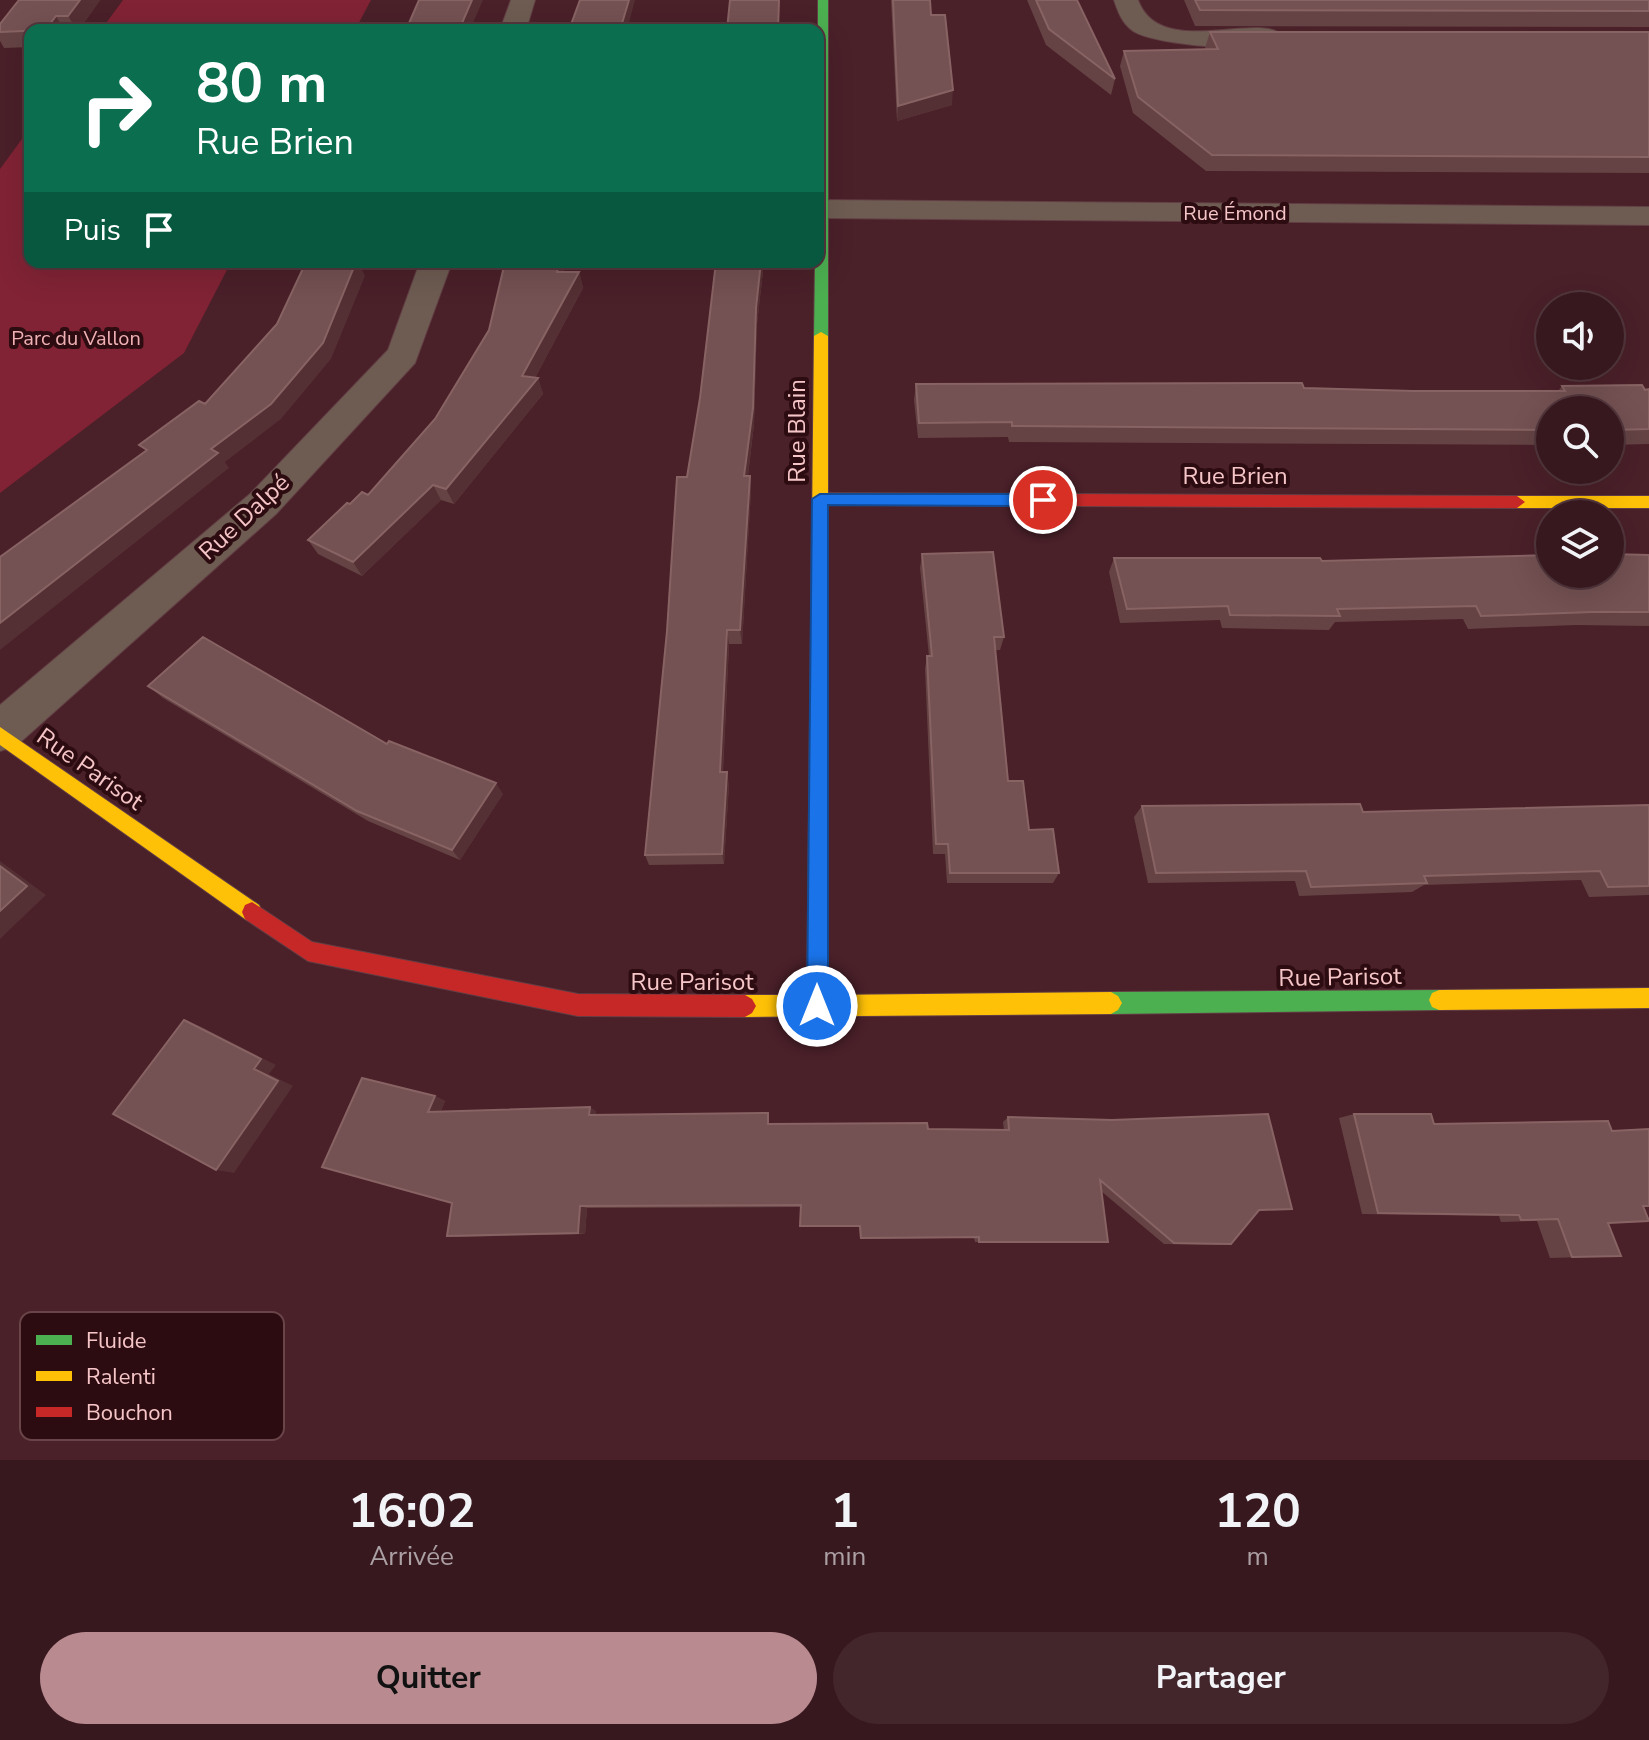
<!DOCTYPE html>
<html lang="fr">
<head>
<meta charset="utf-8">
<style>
	:root { --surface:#38181f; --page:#43252c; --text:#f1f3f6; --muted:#aba0a4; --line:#52373d; --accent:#b98b90 }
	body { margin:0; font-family:"Nunito Sans",sans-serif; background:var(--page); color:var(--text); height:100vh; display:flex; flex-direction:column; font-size:30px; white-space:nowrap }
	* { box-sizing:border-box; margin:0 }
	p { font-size:26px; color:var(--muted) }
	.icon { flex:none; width:44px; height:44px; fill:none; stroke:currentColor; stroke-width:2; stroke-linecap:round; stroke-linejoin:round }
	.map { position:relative; height:1460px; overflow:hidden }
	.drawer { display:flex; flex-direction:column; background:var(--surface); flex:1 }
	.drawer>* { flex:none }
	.hud { position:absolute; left:24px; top:24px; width:800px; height:244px; border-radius:16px; box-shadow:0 8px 32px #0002,0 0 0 2px var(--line); background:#0b6e4f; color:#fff; overflow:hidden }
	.buttons { position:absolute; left:1536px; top:292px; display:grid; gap:16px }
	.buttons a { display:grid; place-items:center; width:88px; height:88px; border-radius:50%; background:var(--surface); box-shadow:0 8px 32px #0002,0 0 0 2px var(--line); font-size:40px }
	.pin { position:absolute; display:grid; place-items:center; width:68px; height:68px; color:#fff; margin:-34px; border:4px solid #fff; border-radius:50%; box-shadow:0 2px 8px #0007 }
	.me { position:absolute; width:88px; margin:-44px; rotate:0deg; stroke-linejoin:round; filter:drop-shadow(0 0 6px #0008) }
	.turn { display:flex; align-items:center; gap:28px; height:168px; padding:0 40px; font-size:36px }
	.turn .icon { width:104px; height:104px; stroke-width:2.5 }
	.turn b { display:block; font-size:56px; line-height:68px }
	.then { display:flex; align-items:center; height:76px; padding:0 40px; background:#0003; gap:16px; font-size:30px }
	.eta { display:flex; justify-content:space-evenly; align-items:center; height:136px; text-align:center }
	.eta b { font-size:48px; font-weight:700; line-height:56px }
	.action { display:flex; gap:16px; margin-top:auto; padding:16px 40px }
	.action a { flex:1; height:92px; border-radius:48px; background:var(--accent); color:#111; font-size:32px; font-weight:700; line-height:92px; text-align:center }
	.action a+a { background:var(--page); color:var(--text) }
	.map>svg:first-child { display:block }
</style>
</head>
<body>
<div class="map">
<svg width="1649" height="1460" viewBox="0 0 1649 1460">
	<rect width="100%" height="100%" fill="#4a2029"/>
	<path fill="#812335" d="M123,0H371L355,30H101Z
		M30,128V262H231L184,353L0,493V169Z"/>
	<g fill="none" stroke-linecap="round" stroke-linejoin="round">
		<g stroke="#623e44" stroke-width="2">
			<path id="street" d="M511,0H535L526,30H500Z
				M1114,0H1138C1160,61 1264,9 1283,37C1269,56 1153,45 1133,31C1122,23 1118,12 1114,0Z
				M822,200L1649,207V225L822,218L818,217V201Z
				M420,262H452L415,363L276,514L16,746L0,751V705L250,494L388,350Z"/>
		</g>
		<g stroke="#623e44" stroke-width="2">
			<path id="fast" d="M818,0H828V336L821,340L814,336L815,262H818Z
				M1439,990L1446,993L1449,1000L1446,1007L1439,1010L1111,1014L1104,1010L1100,1003L1104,996L1111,992Z"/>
		</g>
		<g stroke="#623e44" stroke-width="2">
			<path id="slow" d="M821,332L828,336V995L1111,992L1118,996L1122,1003L1118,1010L1111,1014L745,1017L738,1013L734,1006L738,999L745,995H807L814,336Z
				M1517,496H1649V508H1517L1509,502Z
				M0,727L259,905L262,912L259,919L252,922L245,919L0,745Z
				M1649,988V1008L1439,1010L1432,1007L1429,1000L1432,993L1439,990Z"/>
		</g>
		<g stroke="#623e44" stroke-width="2">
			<path id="jam" d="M820,493L1517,496L1525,502L1517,508L820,505L812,499Z
				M252,902L312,942L578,994L745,995L752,999L756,1006L752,1013L745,1017L578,1016L308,961L245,919L242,912L245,905Z"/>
		</g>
		<use href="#street" fill="#6e5c52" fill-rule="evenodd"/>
		<use href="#fast" fill="#4caf50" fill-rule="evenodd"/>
		<use href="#slow" fill="#ffc107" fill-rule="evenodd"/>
		<use href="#jam" fill="#c62828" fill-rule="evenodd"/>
	</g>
	<path fill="#654344" d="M19,0H100L79,30H30V47L4,48L0,41V24Z
		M891,0H930L931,15L952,105L897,121Z
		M1027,0H1077L1115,79L1111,95L1046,45Z
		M1184,0H1649V27L1195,26Z
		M1210,32H1649V173L1206,171L1133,113L1120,66L1124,51L1206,50L1205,48Z
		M714,262H764L757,324L754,424L748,476H750L751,491L742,644H729L723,772L729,784L724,864L649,865L645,855L687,477L700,398L716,265H714Z
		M564,272H579L583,288L535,378H538L543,394L454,504L441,500L362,576L318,554L308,540L350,504L368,495L435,419L489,330Z
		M916,384L1304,388L1413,391H1558L1562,386L1649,389V444L1610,445V410H1550V445L1009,442L1008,437L918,438L914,400Z
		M922,554L1004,637L1000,650H995L1008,781L1029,830L1059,873L1053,883H947L945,854H933L925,669L927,656H929L920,568Z
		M1649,555V626L1576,625L1468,629L1463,619L1335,622L1329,630L1222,628L1220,620L1120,623L1109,572L1114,558L1322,561Z
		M148,686L387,744L503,794L460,860L368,821L163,698Z
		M1649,805V895L1589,897L1581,880L1424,885L1412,892L1299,896L1295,881L1148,883L1134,817L1142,806L1363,812Z
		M435,1096L445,1101L441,1111H596V1115L768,1113L769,1124L928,1129L1004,1130L1003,1122L1008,1117L1292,1209L1258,1211L1231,1244L1219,1245L1164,1244L1101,1191L1108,1242L1100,1243L975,1242L974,1238L860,1239L859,1227H801L800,1207L587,1208L585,1234L458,1237L447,1236L452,1203Z
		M1354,1114L1434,1124L1612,1131L1649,1129V1207H1643L1608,1223L1621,1256L1550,1258L1537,1221L1501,1222L1499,1216L1362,1214L1339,1118Z"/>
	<path fill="#542f33" d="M80,0H100L79,30H77L68,16Z
		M472,0H483L470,30H459Z
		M629,0H635L627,30H620Z
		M56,16L64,30H45Z
		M953,90L952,105L897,121L898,106Z
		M352,262H364L361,268L365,276L331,359L281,419L225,462L229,468L0,650V623L211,449Z
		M559,262H566L561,288L557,272Z
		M761,262H764L757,324L754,424L746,491L744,476L756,308Z
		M579,272L583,288L528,391L538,378L543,394L454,504L446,489L522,376Z
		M750,476L751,491L742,644L740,630Z
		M433,485L441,500L362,576L353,562Z
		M727,630L729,644L722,784L720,772Z
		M727,772L729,784L724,864L722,854Z
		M496,783L503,794L460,860L452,850Z
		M0,861L46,895L0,939Z
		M184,1020L200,1026L276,1065L269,1074L293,1086L234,1173L216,1170L254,1069Z
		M435,1096L445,1101L439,1116L428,1112Z
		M590,1107L596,1111L595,1120L589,1115Z
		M580,1206L587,1208L585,1234L578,1233Z"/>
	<path fill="#745152" stroke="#886364" stroke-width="2" d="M19,0H80L68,16H56L45,30L0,32V24Z
		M419,0H472L459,30H406Z
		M580,0H629L620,30H569Z
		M730,0H779L778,30H727Z
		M893,0H930L931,15H945L953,90L898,106Z
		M1036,0H1077L1115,79L1049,29Z
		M1195,0H1649V11L1200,10Z
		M1210,32H1649V157L1212,155L1138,97L1124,51L1218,49Z
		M306,262H356L323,343L271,404L211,449L218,453L0,623V557L147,450L139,445L199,401L205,404L277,324Z
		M505,262H559L557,272H579L522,376L538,378L446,489L433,485L353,562L308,540L347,503L350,504L362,492L368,495L435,419L489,330Z
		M716,262H761L756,308L753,408L744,476H750L740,630H727L720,772H727L722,854L645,855L667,631L677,477H687L700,398Z
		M1302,383L1304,388L1413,391H1565L1562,386L1642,385L1645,390L1649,389V429L1610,430V410H1550V430L1012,426V422L919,423L916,384Z
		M993,552L1004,637H994L1008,781H1023L1029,830L1053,829L1059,873H950L948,844H936L927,656H932L922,554Z
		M1610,554L1649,555V612H1592L1481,616L1476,606L1337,609L1340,616L1230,615L1228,606L1127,609L1114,558H1320L1322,561L1550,555V574H1610Z
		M203,637L387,744L389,741L496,783L452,850L357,811L148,686Z
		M1360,804L1363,812L1649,805V886L1608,887L1600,871L1424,876L1427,883L1311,887L1306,871L1156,873L1142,806Z
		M0,866L27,886L0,911Z
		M184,1020L261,1059L254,1069L278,1081L216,1170L113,1114Z
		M362,1078L435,1096L428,1112L590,1107L589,1115L768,1113V1124L927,1123L928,1129L1009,1130L1008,1117L1112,1120L1268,1114L1292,1209L1259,1210L1231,1244L1174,1243L1100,1180L1108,1242H979V1237L861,1238L860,1226H800L801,1205L580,1206L578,1233L447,1236L452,1203L322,1167Z
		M1354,1114H1431L1434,1124L1608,1121L1612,1131L1649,1129V1206H1643L1649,1221L1608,1223L1621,1256L1572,1257L1558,1219L1521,1220L1519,1215L1378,1213Z"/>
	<path fill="#1a73e8" stroke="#114b97" stroke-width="2" d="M820,494H1043L1051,500L1043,506L828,505V1006L825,1014L817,1017L810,1014L807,1006L812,499Z"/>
	<g text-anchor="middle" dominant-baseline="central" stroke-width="8" stroke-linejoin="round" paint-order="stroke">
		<g font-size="20" fill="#f5c5c7" stroke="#2d0c11">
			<text x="1235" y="213">Rue Émond</text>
		</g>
		<g font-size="20" fill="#f0b1b5" stroke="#2d0c11">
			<text x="76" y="338">Parc du Vallon</text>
		</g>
		<g font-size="24" fill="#f5c5c7" stroke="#2d0c11">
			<text transform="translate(797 431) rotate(-90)">Rue Blain</text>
			<text x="1235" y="476">Rue Brien</text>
			<text transform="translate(244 517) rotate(-43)">Rue Dalpé</text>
			<text transform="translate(90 769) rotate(35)">Rue Parisot</text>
			<text transform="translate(1340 977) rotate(-1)">Rue Parisot</text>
			<text x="692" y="982">Rue Parisot</text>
		</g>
	</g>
	<rect x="20" y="1312" width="264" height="128" rx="12" fill="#2d0c11" stroke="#694448" stroke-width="2"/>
	<rect x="36" y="1335" width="36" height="10" fill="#4caf50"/>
	<rect x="36" y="1371" width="36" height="10" fill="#ffc107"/>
	<rect x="36" y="1407" width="36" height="10" fill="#c62828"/>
	<g font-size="22" fill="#f5c5c7">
		<text x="86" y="1348">Fluide</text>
		<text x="86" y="1384">Ralenti</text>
		<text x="86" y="1420">Bouchon</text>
	</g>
</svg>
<div class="buttons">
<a><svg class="icon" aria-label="sound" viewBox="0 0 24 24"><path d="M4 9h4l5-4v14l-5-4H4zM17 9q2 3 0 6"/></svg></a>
<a><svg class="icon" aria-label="search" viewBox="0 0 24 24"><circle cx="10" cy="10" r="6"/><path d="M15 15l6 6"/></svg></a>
<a><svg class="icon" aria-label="layers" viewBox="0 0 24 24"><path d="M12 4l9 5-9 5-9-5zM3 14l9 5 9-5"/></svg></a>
</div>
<div class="pin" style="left:1043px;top:500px;background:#d93025"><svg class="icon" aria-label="arrive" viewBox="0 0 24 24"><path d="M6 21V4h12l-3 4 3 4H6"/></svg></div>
<svg class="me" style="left:817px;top:1006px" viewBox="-20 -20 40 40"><circle r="17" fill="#1a73e8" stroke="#fff" stroke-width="3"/><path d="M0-11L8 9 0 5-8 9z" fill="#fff"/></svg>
<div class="hud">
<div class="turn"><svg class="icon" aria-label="right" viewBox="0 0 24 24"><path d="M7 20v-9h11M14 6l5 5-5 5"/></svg><div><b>80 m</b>Rue Brien</div></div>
<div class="then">Puis<svg class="icon" aria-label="arrive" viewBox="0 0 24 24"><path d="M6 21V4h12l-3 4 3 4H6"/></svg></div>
</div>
</div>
<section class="drawer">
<div class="eta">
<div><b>16:02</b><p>Arrivée</p></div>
<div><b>1</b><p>min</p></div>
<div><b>120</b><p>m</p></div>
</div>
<div class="action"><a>Quitter</a><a>Partager</a></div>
</section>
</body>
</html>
